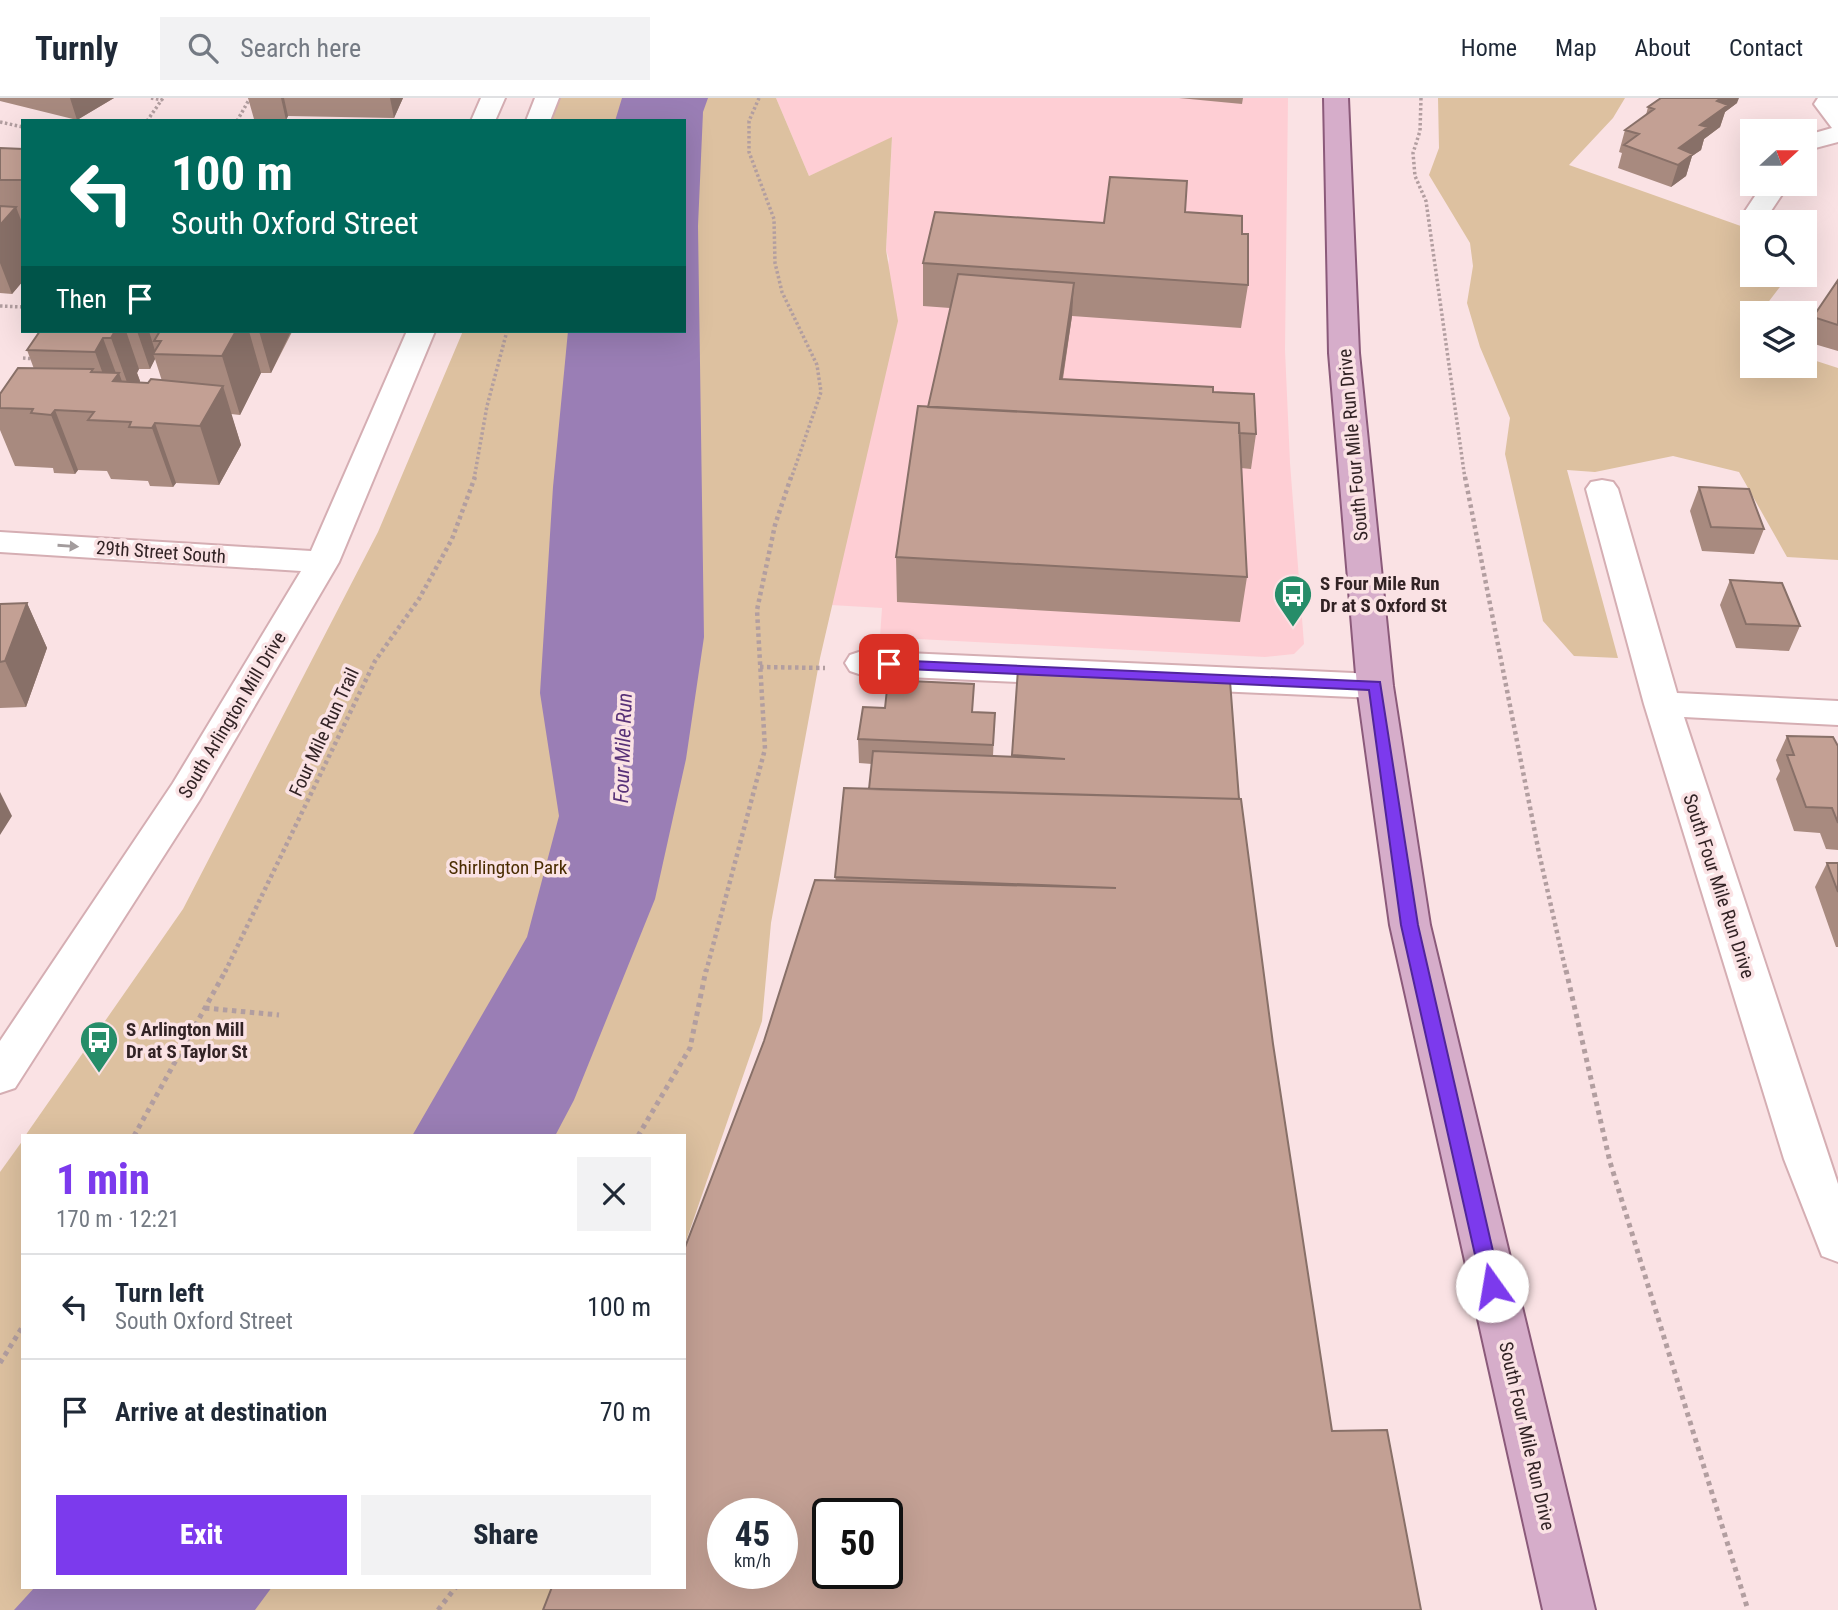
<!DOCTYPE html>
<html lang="en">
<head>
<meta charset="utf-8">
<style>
	:root { --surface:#fff; --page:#f2f2f3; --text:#1f2937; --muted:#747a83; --line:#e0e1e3; --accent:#7c3aed }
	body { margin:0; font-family:"Roboto Condensed",sans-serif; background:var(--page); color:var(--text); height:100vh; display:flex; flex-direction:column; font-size:26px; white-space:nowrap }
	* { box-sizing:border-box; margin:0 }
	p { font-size:23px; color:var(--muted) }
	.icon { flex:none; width:38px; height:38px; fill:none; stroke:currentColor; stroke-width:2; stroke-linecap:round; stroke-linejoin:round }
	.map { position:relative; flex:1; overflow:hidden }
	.side { position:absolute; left:21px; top:1036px; width:665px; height:455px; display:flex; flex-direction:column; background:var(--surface); border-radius:0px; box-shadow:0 7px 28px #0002 }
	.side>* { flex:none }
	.banner { position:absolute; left:21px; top:21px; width:665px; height:214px; border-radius:0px; box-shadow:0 7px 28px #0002; background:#00695c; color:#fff; overflow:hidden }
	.needle { width:46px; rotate:69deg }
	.tools { position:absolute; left:1740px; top:21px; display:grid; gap:14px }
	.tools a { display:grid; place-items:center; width:77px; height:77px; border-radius:0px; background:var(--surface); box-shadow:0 7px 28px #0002; font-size:35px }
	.speed { position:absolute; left:707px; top:1400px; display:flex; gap:14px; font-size:35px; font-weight:700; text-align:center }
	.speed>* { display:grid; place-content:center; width:91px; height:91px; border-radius:50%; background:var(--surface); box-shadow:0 7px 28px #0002; line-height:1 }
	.speed small { font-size:18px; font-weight:400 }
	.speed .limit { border:4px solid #111; border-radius:10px; background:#fff; color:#111 }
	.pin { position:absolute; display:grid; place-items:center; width:60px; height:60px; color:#fff; margin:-30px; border-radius:14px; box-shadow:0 4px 10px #0006 }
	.me { position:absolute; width:77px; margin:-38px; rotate:347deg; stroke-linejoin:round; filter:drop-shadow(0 0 5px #0008) }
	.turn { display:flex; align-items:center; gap:24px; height:147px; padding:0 35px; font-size:32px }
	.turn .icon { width:91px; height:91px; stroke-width:2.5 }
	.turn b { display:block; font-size:49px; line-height:60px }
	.then { display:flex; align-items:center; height:66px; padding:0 35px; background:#0003; gap:14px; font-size:26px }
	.round { display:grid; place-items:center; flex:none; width:74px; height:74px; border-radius:0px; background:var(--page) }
	.overview { display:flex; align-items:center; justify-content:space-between; height:119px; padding:0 35px }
	h1 { font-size:42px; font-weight:800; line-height:52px; color:var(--accent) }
	.cta { display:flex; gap:14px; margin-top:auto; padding:14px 35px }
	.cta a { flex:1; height:80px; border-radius:0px; background:var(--accent); color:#fff; font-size:28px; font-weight:800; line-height:80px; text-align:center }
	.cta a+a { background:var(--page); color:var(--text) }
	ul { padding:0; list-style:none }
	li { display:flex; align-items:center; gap:21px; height:105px; padding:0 35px; border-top:2px solid var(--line) }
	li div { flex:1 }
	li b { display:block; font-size:26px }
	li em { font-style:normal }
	header { display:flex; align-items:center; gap:42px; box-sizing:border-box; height:98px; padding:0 35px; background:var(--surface); border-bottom:2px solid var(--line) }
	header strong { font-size:33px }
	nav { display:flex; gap:38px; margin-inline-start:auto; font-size:24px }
	.search { width:490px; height:63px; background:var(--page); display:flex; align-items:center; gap:18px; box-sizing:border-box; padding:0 24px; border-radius:0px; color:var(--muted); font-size:26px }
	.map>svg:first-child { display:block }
</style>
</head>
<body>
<header>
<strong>Turnly</strong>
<div class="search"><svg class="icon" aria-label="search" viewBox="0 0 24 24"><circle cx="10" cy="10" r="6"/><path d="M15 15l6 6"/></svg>Search here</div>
<nav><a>Home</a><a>Map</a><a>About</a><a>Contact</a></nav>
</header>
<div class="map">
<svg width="1838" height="1512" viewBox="0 0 1838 1512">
	<rect width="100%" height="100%" fill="#fae2e4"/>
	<path fill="#feced4" d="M776,0H1288L1285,252L1290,365L1304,546L1294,556L1265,559L880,539L882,510L831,507L889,161L886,152L892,40L809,78Z"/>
	<path fill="#ddc1a0" d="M558,0H776L809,78L892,39L886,152L898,223L820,560L771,825L762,923L684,1149V1038H25L183,811L378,434L463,233H684V23H549Z
		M1438,0H1625L1613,20L1569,67L1752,132V177H1789L1760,215H1752V226L1742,238L1752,242V268H1804V259L1838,270V462L1787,459L1739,374L1673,358L1595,374L1567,372L1618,560L1574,558L1543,523L1505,356L1510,320L1480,249L1467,205L1473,168L1470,145L1429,77L1439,50Z
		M23,1042V1489H561L551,1512H0V1074Z"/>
	<path fill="#9a7eb5" d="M622,0H708L703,14L698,128L704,539L686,661L655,801L574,1002L555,1038H412L527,839L559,718L540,595L553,389L568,233H684V23H615Z
		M35,1489H272L255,1512H14Z"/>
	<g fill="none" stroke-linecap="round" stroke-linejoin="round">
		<g stroke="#d5aeb3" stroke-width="4">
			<path id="minor" d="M481,0H505L495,23H471Z
				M535,0H559L550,23H526Z
				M1818,0H1838V44L1804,53V38L1832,30L1814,6Z
				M1763,86H1789L1767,119L1758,121L1749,119L1745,113Z
				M407,233H435L339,464L199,703L15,990L0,995V943L173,685L301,473L0,454V434L311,453Z
				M1602,382L1613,384L1618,391L1677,595L1838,603V627L1684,619L1838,1086V1164L1822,1158L1784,1061L1644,606L1586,391L1591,384Z
				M862,553L1375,576L1387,580L1393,588L1387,596L1375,600L862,577L850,573L845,565L850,557Z"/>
		</g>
		<g stroke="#8b5a7a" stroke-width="4">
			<path id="major" d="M1324,0H1348L1359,255L1393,588L1430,827L1595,1512H1543L1390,827L1357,588L1329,255Z"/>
		</g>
		<path stroke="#b29ea0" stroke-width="3.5" stroke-dasharray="2.5 2.5" stroke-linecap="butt" d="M151,0L162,2
			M759,0L749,23V54L774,121L775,165L782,194L817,267L821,294L791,381
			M1421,0L1420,33L1413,55L1415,78L1426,103L1465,381
			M147,23L163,0
			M237,23L250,0
			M0,24L23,29
			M0,208L23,209
			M23,260L36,261
			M474,381L487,308L507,233"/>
		<path stroke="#b29ea0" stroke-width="4.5" stroke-dasharray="3.5 3.5" stroke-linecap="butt" d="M1465,379L1539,755L1566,874
			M760,569L825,570
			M225,874L375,563L419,501L452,441L475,379
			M706,874L765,651L757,512L775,427L791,379"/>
		<path stroke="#b29ea0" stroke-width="5" stroke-dasharray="4.5 4.5" stroke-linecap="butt" d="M1566,872L1610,1064L1748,1512
			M205,910L279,917
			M134,1038L226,872
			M638,1038L690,950L706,872
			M0,1265L23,1228
			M438,1512L456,1489"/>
		<use href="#minor" fill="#fff" fill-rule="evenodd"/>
		<use href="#major" fill="#d6adca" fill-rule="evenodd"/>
	</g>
	<path fill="#a88a7f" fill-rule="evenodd" d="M0,0H114L77,22L0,3Z
		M248,0H403L394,20L288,18L286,22L254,21Z
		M1179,0H1243L1242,6Z
		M1737,5L1725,14L1720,29L1704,41L1701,52L1692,58L1686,78L1671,89L1618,70L1622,55L1619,54L1625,32L1646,17L1648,9Z
		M0,50L23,51V183L12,196L0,195Z
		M1185,114L1242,136L1248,187L1241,230L1072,218L1063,281L1213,294L1256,336L1251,371L1241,370L1247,479L1240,524L897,504L896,459L950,210L923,208V165L1104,125Z
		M1838,182V253L1804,243L1813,219Z
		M40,233H291L292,234L271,275H261L240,317L231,316L241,347L219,387L176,385L173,389L150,388L148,383L111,381L107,373L78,372L75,376L54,375L53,370L15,368L0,332V296L34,271L27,252ZM155,261L162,283L148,285L140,284V283L137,275L139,271H150Z
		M1699,389L1764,431L1754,456L1702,453L1690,413Z
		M1730,482L1800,528L1789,553L1736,550L1720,507Z
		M27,505L47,550L26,609L0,610V506Z
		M1018,571L1230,583L552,1489L836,783L835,779L869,691L872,666L859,665L858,641L973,614L995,615L993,658L1012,659Z
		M1787,638L1838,648V752L1826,751L1820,735L1794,733L1776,681L1780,673L1776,662Z
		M1827,765H1838V849H1836L1815,789Z"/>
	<path fill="#887068" d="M70,0H114L77,22Z
		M281,0H284L288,18L286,22Z
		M390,0H403L394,20Z
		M1721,0H1739L1737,5L1725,14L1720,29L1704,41L1701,52L1692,58L1686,78L1671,89L1678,67L1679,50L1700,27L1717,3Z
		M16,109L23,127V183L12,196L0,165V127Z
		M1074,185L1072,218L1057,316L1060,281Z
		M115,233H126L139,271L137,275L140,283L132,298L111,240Z
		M137,233H149L156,256H153L155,261L150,271Z
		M236,233H249L261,275L240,317L222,258Z
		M259,233H291L271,275Z
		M103,240L117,278L119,275L138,329L116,312L95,254Z
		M223,288L241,347L219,387L200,328Z
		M55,312L78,372L75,376L51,317Z
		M155,325L176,385L173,389L152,330Z
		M27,505L47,550L26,609L5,563Z
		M0,694L12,718L0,737Z"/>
	<path fill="#c3a094" stroke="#887068" stroke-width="2" fill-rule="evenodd" d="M1661,0H1721L1717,3L1728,7L1700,27L1708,29L1679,50L1693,56L1678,67L1624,47L1639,36L1625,32L1654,11L1648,9Z
		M0,50L23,51V82H0Z
		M1110,79L1187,83L1185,114L1242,118V136H1248V187L923,165L935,114L1104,125Z
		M0,108L16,109L0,127Z
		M958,176L1074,185L1060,281L1213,289V294L1254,296L1256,336L1239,335V325L928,309Z
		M1838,182V227L1813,219Z
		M40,233H115L111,240H103L95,254L27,252Z
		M160,233H236L222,258L153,256L161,243H154Z
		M18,270L93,271L91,274L119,275L113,283L148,285L151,281L223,288L200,328L155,325L152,330L129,329L131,324L88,322L94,314L55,312L51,317L31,315L33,311L0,310V296Z
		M918,308L1239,325L1247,479L896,459Z
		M1699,389L1749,391L1764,431L1711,429Z
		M1730,482L1782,485L1800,528L1746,526Z
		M27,505L5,563L0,564V506Z
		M1018,571L1230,583L1239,701L869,691L873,653L1065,661L1012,657Z
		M888,582L974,586L972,614L995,615L993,647L858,641L863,609L885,610Z
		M1787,638L1833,639L1838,648V725L1832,710L1806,709L1787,657H1794Z
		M844,690L1241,701L1273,946L1332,1333L1387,1332L1421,1512H543L552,1489H684V1152L764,943L815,782L1116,790L835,779ZM723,1416H782V1475H723ZM828,1416H887V1475H828Z
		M1827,765H1838V794Z"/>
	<defs><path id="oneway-solid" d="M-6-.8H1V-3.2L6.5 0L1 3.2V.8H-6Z" transform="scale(1.75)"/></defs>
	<use fill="#a39c9d" href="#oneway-solid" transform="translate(68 448) rotate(4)"/>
	<path fill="#7c3aed" stroke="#51269a" stroke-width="2" d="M889,562L1380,584L1418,827L1501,1188L1498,1194L1492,1197L1485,1194L1482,1188L1401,827L1369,592L884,570L882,566Z"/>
	<defs>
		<g id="bus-pin" transform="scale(2.0125)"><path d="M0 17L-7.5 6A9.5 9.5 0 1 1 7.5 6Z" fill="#268d69" stroke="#fae2e4"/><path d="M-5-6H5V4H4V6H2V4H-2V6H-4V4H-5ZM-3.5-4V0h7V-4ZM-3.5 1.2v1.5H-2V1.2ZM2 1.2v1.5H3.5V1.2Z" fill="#fff"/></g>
	</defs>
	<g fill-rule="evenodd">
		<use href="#bus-pin" x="1293" y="496"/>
		<use href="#bus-pin" x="99" y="942"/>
	</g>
	<g text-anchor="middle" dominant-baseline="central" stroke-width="7" stroke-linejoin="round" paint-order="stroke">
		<g font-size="19" fill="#322325" stroke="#fae2e4">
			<text transform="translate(1353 347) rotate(-95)">South Four Mile Run Drive</text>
			<text transform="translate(161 454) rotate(4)">29th Street South</text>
			<text transform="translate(232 617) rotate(-59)">South Arlington Mill Drive</text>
			<text transform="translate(324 634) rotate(-65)">Four Mile Run Trail</text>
			<text transform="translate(1719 788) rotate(72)">South Four Mile Run Drive</text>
			<text transform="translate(1527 1338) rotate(77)">South Four Mile Run Drive</text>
		</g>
		<g font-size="19" font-weight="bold" fill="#322325" stroke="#fae2e4" text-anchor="start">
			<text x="1320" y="485">S Four Mile Run<tspan x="1320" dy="22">Dr at S Oxford St</tspan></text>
			<text x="126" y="931">S Arlington Mill<tspan x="126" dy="22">Dr at S Taylor St</tspan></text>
		</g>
		<g font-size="19" fill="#492c00" stroke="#fae2e4">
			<text x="508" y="769">Shirlington Park</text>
		</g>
		<g font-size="21" font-style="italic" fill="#583177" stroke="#fae2e4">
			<text transform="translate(623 650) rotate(-88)">Four Mile Run</text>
		</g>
	</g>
</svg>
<div class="tools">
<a><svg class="needle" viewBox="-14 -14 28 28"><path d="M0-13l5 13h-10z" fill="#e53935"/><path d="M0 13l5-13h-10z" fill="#747a83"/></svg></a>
<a><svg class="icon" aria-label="search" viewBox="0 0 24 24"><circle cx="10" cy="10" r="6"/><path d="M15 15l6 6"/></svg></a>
<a><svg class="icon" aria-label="layers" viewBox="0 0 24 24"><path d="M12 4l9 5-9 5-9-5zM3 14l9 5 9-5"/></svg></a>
</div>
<div class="speed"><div>45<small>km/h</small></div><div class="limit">50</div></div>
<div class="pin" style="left:889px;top:566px;background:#d93025"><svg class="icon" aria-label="arrive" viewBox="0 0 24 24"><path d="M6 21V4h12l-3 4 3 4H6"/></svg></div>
<svg class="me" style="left:1492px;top:1188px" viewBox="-20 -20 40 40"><circle r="19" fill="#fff"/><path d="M0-13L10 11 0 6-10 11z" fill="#7c3aed"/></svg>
<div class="banner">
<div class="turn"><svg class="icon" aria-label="left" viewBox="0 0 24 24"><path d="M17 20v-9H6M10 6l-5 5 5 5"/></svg><div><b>100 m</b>South Oxford Street</div></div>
<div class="then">Then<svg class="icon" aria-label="arrive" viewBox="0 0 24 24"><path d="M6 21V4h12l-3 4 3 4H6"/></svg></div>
</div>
<section class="side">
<div class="overview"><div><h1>1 min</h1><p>170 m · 12:21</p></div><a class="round"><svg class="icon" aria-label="close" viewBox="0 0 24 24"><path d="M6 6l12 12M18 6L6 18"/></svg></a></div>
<ul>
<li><svg class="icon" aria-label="left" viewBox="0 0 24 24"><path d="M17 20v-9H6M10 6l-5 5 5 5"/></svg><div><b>Turn left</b><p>South Oxford Street</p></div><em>100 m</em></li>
<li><svg class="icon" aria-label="arrive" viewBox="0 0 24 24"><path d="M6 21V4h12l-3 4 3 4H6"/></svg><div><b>Arrive at destination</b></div><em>70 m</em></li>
</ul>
<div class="cta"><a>Exit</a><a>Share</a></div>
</section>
</div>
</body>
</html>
